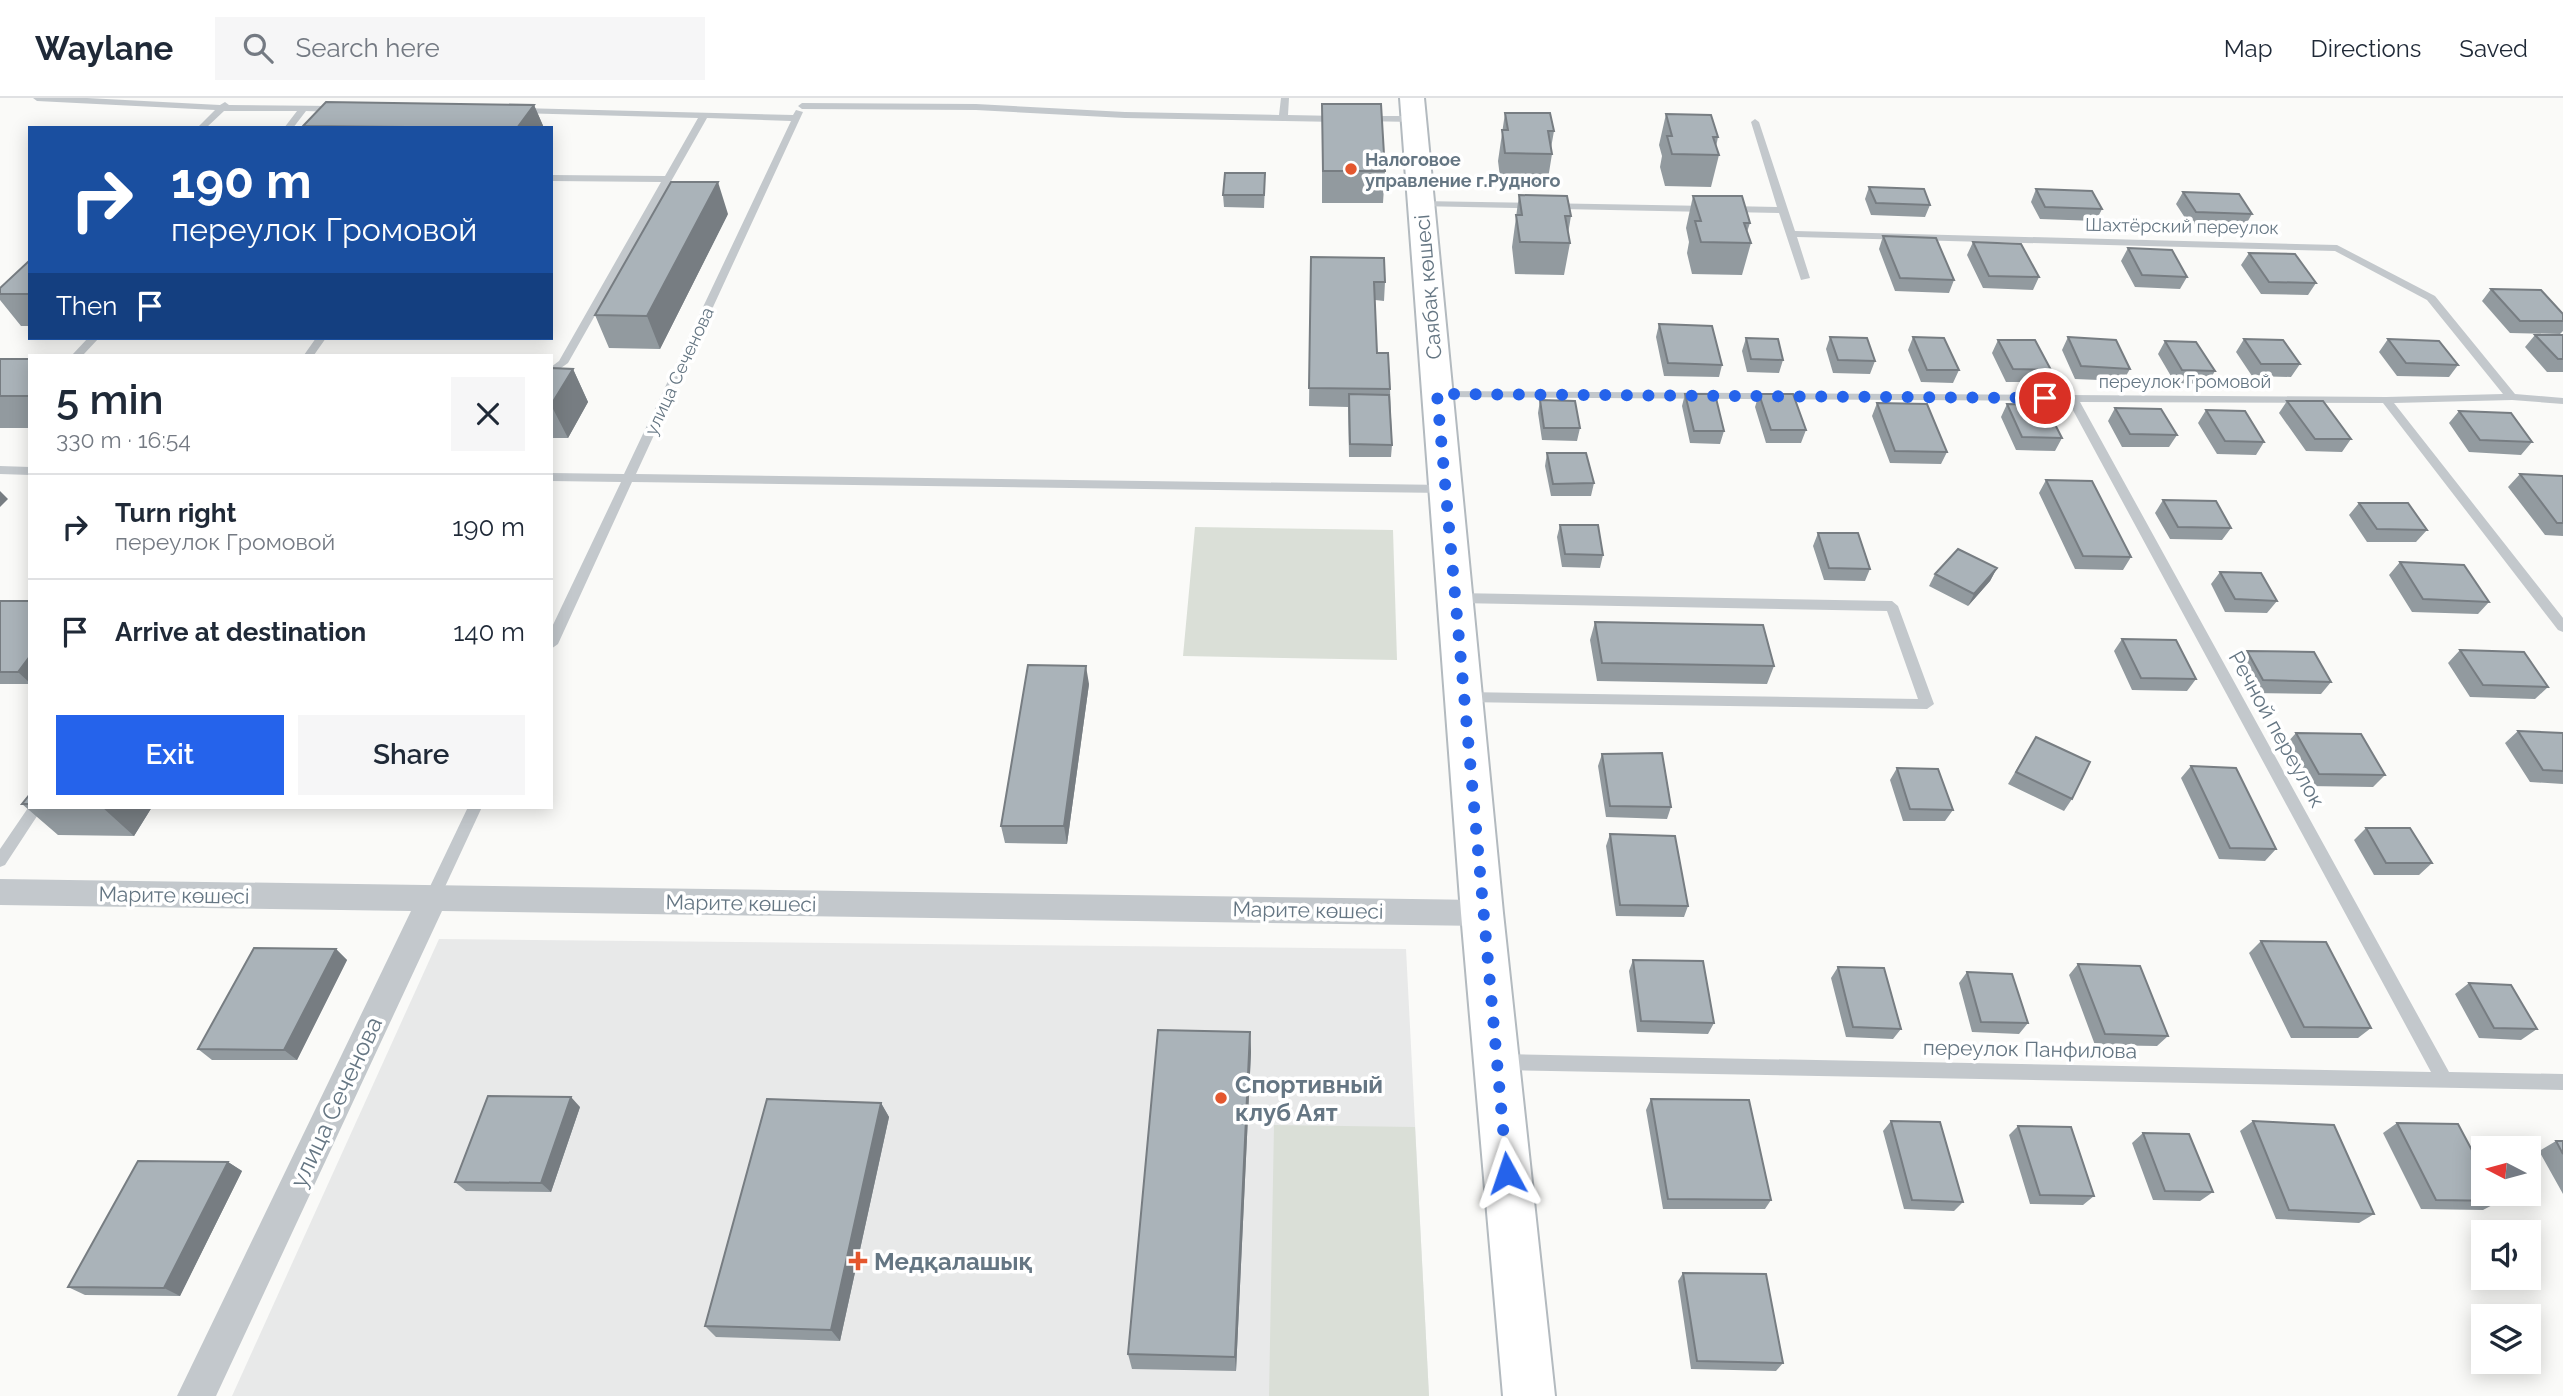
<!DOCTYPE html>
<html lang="en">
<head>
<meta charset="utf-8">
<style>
	:root { --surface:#fff; --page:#f6f6f7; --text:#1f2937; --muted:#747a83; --line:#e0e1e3; --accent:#2563eb }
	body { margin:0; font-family:Raleway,sans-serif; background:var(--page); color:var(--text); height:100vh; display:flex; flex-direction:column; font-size:26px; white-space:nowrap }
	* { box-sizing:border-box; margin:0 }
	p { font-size:23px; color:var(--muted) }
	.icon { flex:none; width:38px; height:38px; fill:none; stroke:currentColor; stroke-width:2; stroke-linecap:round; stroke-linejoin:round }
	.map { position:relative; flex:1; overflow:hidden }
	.side { position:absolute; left:28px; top:256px; width:525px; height:455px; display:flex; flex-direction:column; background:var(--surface); border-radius:0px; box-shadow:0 4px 18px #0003 }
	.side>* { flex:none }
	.top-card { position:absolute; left:28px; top:28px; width:525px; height:214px; border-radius:0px; box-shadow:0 4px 18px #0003; background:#1a4fa0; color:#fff; overflow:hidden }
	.needle { width:46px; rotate:276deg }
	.fabs { position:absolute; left:2471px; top:1038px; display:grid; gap:14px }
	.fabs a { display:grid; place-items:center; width:70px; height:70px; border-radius:0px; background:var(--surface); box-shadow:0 4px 18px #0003; font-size:35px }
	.pin { position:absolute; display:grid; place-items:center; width:60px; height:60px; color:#fff; margin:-30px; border:4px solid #fff; border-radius:50%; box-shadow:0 2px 7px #0007 }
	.me { position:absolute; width:77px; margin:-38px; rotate:355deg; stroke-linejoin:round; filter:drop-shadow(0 0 5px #0008) }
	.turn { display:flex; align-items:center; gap:24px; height:147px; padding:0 28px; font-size:32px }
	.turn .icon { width:91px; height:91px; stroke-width:2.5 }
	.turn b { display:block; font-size:49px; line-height:60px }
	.then { display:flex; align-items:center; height:66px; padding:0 28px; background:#0003; gap:14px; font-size:26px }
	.round { display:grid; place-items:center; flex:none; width:74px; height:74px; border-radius:0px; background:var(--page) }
	.head { display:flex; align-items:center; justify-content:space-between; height:119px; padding:0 28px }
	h1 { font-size:42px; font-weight:600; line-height:52px }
	.action { display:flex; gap:14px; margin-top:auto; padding:14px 28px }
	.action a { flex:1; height:80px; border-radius:0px; background:var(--accent); color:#fff; font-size:28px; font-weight:600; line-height:80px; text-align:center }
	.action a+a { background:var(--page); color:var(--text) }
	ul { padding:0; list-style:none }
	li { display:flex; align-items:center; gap:21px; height:105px; padding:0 28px; border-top:2px solid var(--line) }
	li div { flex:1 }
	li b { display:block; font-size:26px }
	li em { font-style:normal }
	header { display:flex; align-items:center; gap:42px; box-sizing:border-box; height:98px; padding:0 35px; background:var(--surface); border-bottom:2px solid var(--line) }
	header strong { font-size:33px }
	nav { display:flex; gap:38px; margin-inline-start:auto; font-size:24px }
	.search { width:490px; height:63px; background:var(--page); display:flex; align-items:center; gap:18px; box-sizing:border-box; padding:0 24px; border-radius:0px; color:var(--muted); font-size:26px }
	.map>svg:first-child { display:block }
</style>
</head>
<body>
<header>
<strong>Waylane</strong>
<div class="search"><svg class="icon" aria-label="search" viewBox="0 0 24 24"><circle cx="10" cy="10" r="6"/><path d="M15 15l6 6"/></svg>Search here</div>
<nav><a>Map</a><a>Directions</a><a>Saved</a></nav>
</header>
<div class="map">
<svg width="2563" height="1298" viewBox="0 0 2563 1298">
	<rect width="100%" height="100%" fill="#fafaf8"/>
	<path fill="#e8e9e9" d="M439,841L1406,851L1429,1298H232Z"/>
	<path fill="#dadfd7" d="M1195,429L1393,432L1397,562L1183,558Z
		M1274,1027L1415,1029L1429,1298H1269Z"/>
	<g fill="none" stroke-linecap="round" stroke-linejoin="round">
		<g stroke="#b3babf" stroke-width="4">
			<path id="secondary" d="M1400,0H1424L1503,815L1555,1298H1503L1461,815Z"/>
		</g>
		<path fill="#c3c8cc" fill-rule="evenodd" d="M33,0H87L220,7L225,4L229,7L335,8L339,11L335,14L306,13L293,30H284L297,13H224L206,30H197L215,12L37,3Z
			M1281,0H1289L1288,17L1339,18L1343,21L1339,24L1125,20L976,12L802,11L798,8L802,5L976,6L1125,14L1279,17Z
			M520,10L793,17L796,12L803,14L636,376L1445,387L1451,391L1445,395L632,384L558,546L551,551V531L621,384L551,383V375L624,376L791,23L707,20L568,265L551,277V269L559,263L661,84L551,83V77L665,78L698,20L517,15L516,13Z
			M1363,18H1414L1418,21L1414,24L1360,23L1359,21Z
			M1755,21L1759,24L1795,133L2337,147L2435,198L2515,296L2563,300V306L2512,302L2394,305L2563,520V534L2558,532L2383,305L2080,304L2449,974L2563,976V992L1502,972L1496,969L1494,964L1496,959L1502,956L2431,974L2068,303L1437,299L1431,296L1437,293L2386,299L2503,296L2427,202L2335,153L1797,139L1810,180L1801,182L1779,115L1729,114L1724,111L1729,108L1777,109L1751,24Z
			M1420,103L1709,108L1714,111L1709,114L1417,108L1415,106Z
			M88,240H99L83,257H72Z
			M316,240H326L314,257H304Z
			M0,368L30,369V377L0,376Z
			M1456,495L1892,503L1898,508L1934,606L1927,611L1465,604L1458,599L1465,594L1918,601L1887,513L1456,505L1450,500Z
			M30,707V709H43L5,767L0,769V751Z
			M468,709H482L437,806L432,807L427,806L424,801Z"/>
		<path fill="#c3c8cc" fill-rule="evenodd" d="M0,781L1482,802L1493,806L1497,815L1493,824L1482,828L442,813L216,1298H177L411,813L0,807Z"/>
		<use href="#secondary" fill="#fff" fill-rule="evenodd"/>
	</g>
	<path fill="#929a9f" d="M1322,6L1385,73L1383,105H1322Z
		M534,7L544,30H304L303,28Z
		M1505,15L1554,33L1551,50L1552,56L1547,87H1501L1498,63Z
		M1666,16L1718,39L1716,49L1719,57L1711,89L1665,88L1660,69L1662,58L1659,47Z
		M1265,87L1264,110L1224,109L1223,97Z
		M1869,89L1930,107L1925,119L1871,117L1865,101Z
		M2036,91L2102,111L2096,123L2040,121L2031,104Z
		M2183,94L2252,116L2245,128L2189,126L2176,106Z
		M1519,97L1571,118L1568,136L1570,145L1564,177L1515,176L1512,149Z
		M1693,98L1750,125L1747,134L1751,145L1742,177L1692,176L1687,155L1689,144L1686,130Z
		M728,116L660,251L609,250L595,217Z
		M1883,138L1954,182L1949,195L1895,193L1879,151Z
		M1973,144L2039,179L2033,192L1983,190L1967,157Z
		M2128,150L2187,179L2180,191L2135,189L2121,163Z
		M2249,155L2316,185L2308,197L2261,196L2241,167Z
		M1311,159L1385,184L1384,203L1375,202L1377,255L1390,291L1392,347L1391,359H1349L1348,309L1309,308Z
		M30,162V228H21L0,202V190Z
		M2491,191L2563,216V233L2560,236L2510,235L2482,203Z
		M1659,226L1722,267L1719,279L1664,278L1656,239Z
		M2535,237H2563V274H2547L2525,249Z
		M1830,239L1875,263L1870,276L1833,275L1826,251Z
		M1913,239L1959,272L1953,285L1921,284L1908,252Z
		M2068,239L2130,271L2123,283L2075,281L2062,252Z
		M1746,240L1783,262L1779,275L1747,274L1742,253Z
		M2244,241L2300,266L2291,279L2252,278L2236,254Z
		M2388,241L2458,267L2449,279L2397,278L2379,254Z
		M1998,242L2051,272L2044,284H2006L1992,255Z
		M2165,243L2215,273L2207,286L2175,285L2158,256Z
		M0,261H30V330H0Z
		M551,270L573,271L588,304L568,340H551Z
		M1685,296L1724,333L1720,346L1690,345L1682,308Z
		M1759,296L1806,332L1801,345H1766L1755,309Z
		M1540,302L1580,330L1577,343L1542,342L1538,315Z
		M2287,303L2351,341L2342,354L2306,353L2279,315Z
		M1877,305L1947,354L1941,366L1890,365L1872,318Z
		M2007,306L2062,340L2055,353L2016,352L2001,319Z
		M2115,310L2177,337L2169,349H2122L2108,323Z
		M2206,312L2264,344L2256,357L2217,356L2198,325Z
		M2459,313L2532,344L2521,357L2469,354L2449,325Z
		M1547,355L1594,385L1591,398H1551L1545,368Z
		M2520,376L2563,378V438L2545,437L2508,389Z
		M2046,382L2131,459L2123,472L2075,471L2039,395Z
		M2163,402L2231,430L2222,442L2170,441L2155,415Z
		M2359,405L2427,432L2416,444H2367L2349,417Z
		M1560,427L1603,457L1600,470L1562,469L1557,439Z
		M1818,435L1870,471L1865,483L1824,482L1813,448Z
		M2400,464L2489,504L2478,516L2412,514L2389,477Z
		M1997,470L1990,483L1968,508L1929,488L1935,476Z
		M2220,474L2277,503L2267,515L2225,514L2211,486Z
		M0,503H30V586H0Z
		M1595,524L1774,568L1767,586L1597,583L1590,542Z
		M2122,541L2196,581L2187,593L2132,592L2114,553Z
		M2460,552L2548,589L2535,601L2470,599L2448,565Z
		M2247,553L2331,584L2321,596L2253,595L2237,566Z
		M1089,586L1067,746L1005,745L1001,728Z
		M2518,633L2563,635V686L2530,684L2505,645Z
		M2296,635L2385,677L2373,689L2307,688L2285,647Z
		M2036,639L2072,701L2064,713L2008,686Z
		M1602,656L1671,709L1667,721L1606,719L1598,668Z
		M2191,668L2276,751L2265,763L2219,761L2181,680Z
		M1897,670L1953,712L1945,723H1903L1890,682Z
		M30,696V709H152L134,738L58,737L22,706Z
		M2366,730L2432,765L2419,777H2374L2354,742Z
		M1610,736L1688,808L1684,819L1616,818L1606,748Z
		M2261,843L2371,930L2358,940H2291L2249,855Z
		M336,851L347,862L297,962H212L198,951Z
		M1633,862L1714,925L1708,936L1637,934L1629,873Z
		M2078,866L2168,938L2157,948L2095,947L2069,877Z
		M1838,869L1901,931L1893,941L1846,939L1831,880Z
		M1967,874L2028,925L2019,936L1972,934L1959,885Z
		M2469,885L2537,931L2521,942L2479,940L2455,896Z
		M1250,934L1251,954L1236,1273L1132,1271L1128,1256Z
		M1651,1001L1771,1102L1765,1111H1663L1646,1012Z
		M881,1005L889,1019L840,1243L716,1239L705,1228Z
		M580,1009L551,1094L466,1093L455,1084Z
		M1891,1023L1963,1104L1954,1113L1904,1111L1883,1033Z
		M2253,1023L2374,1116L2359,1125L2276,1121L2240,1033Z
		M2397,1025L2500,1103L2483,1112L2421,1111L2383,1035Z
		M2018,1028L2094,1098L2083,1107L2030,1106L2009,1037Z
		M2143,1035L2213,1094L2200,1103L2153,1102L2132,1045Z
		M2556,1043H2563V1096L2539,1053Z
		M228,1064L242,1073L180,1198L85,1197L68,1189Z
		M1683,1175L1783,1265L1776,1273L1691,1271L1678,1183Z"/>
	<path fill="#777d82" d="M534,7L544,30H517Z
		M718,84L728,116L660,251L647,218Z
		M573,271L588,304L568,340L551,307Z
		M0,393L8,401L0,409Z
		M1997,470L1990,483L1968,508L1974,496Z
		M30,558V585L18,574Z
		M1086,568L1089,586L1067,746L1064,728Z
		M102,709H152L134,738Z
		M336,851L347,862L297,962L284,952Z
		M1250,934L1251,954L1236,1273L1235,1259Z
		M571,999L580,1009L551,1094L541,1085Z
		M881,1005L889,1019L840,1243L831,1232Z
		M228,1064L242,1073L180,1198L164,1190Z"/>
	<path fill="#aab3b9" stroke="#777d82" stroke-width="2" d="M326,4L534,7L517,30L303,28Z
		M1322,6H1381L1385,73H1323Z
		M1505,15H1550L1554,33H1548L1552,56L1505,55L1502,32H1508Z
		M1666,16L1711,17L1718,39H1713L1719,57L1672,56L1667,38H1672Z
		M1225,75H1265L1264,97H1223Z
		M671,84H718L647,218L595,217Z
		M1869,89L1924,91L1930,107L1876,105Z
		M2036,91L2092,93L2102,111L2045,109Z
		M2183,94L2239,96L2252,116L2196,114Z
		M1519,97L1567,98L1571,118H1565L1570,145L1520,144L1516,117H1522Z
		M1693,98H1742L1750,125H1744L1751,145L1701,144L1695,123H1701Z
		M1883,138L1936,140L1954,182L1900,180Z
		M1973,144L2021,146L2039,179L1989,178Z
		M2128,150L2172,152L2187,179L2142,177Z
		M2249,155L2295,156L2316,185L2269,184Z
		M1311,159L1384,160L1385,184H1374L1377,255H1388L1390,291L1309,290Z
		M30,162V196H0V190Z
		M2491,191L2541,192L2563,216V223H2520Z
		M1659,226L1712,228L1722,267L1668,265Z
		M2535,237H2563V261H2558Z
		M1830,239L1867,240L1875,263L1838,262Z
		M1913,239L1944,240L1959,272H1927Z
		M2068,239L2116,242L2130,271L2081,268Z
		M1746,240L1778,241L1783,262L1751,261Z
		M2244,241L2283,242L2300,266H2261Z
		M2388,241L2439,243L2458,267L2406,265Z
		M1998,242H2035L2051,272L2013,271Z
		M2165,243L2196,244L2215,273L2182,272Z
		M0,261H30V298H0Z
		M551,270L573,271L551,307Z
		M1349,296L1389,297L1392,347L1350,346Z
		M1685,296H1715L1724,333H1694Z
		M1759,296H1793L1806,332H1771Z
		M1540,302L1575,303L1580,330H1544Z
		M2287,303H2323L2351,341H2315Z
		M1877,305L1927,306L1947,354L1895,353Z
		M2007,306L2045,307L2062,340L2022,339Z
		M2115,310L2161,311L2177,337L2130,336Z
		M2206,312L2245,313L2264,344L2225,343Z
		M2459,313L2511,315L2532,344L2480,342Z
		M1547,355H1586L1594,385L1553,386Z
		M2520,376L2563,378V425H2557Z
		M2046,382L2092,383L2131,459L2083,458Z
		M2163,402L2216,403L2231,430L2178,429Z
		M2359,405H2408L2427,432L2377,431Z
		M1560,427H1598L1603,457L1565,456Z
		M1818,435H1858L1870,471L1829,470Z
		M1958,451L1997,470L1974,496L1935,476Z
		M2400,464L2464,467L2489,504L2423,501Z
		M2220,474L2261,475L2277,503L2235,501Z
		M0,503H30V558L18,574H0Z
		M1595,524L1763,527L1774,568L1602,565Z
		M2122,541L2176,542L2196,581L2141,580Z
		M2460,552L2524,554L2548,589L2483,587Z
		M2247,553L2314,554L2331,584L2263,582Z
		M1028,567L1086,568L1064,728H1001Z
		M2518,633L2563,635V673L2543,672Z
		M2296,635L2361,636L2385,677L2319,676Z
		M2036,639L2090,664L2072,701L2016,674Z
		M1662,655L1671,709L1610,708L1602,656Z
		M2191,668L2236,670L2276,751L2230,750Z
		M1897,670L1938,671L1953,712L1910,711Z
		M30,696V706H22Z
		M2366,730H2410L2432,765H2386Z
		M1610,736L1675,738L1688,808L1620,807Z
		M2261,843L2326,844L2371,930L2304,929Z
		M254,850L336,851L284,952L198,951Z
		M1633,862L1703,863L1714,925L1641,923Z
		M2078,866L2140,868L2168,938L2105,936Z
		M1838,869L1884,870L1901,931L1853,929Z
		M1967,874L2012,876L2028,925L1981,924Z
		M2469,885L2511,887L2537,931L2494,930Z
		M1158,932L1250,934L1235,1259L1128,1256Z
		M488,998L571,999L541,1085L455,1084Z
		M767,1001L881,1005L831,1232L705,1228Z
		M1651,1001L1749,1002L1771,1102L1668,1101Z
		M1891,1023L1940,1024L1963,1104L1912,1102Z
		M2253,1023L2334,1027L2374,1116L2289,1112Z
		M2397,1025L2458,1026L2483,1073V1096H2496L2500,1103L2436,1102Z
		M2018,1028L2071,1029L2094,1098L2040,1097Z
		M2143,1035L2189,1036L2213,1094L2165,1093Z
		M2556,1043H2563V1056Z
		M138,1063L228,1064L164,1190L68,1189Z
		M1683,1175L1766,1176L1783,1265L1697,1263Z"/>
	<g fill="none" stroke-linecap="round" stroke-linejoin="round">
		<path stroke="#2563eb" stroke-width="12" stroke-dasharray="0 21.6" d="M1507,1075L1437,296L2045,300"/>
	</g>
	<g fill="#e4572e" stroke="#fff" stroke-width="2.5">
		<circle cx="1351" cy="71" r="7"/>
		<circle cx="1221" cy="1000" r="7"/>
		<path d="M854.5 1152.5h7v7h7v7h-7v7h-7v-7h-7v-7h7z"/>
	</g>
	<g text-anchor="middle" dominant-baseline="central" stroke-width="7" stroke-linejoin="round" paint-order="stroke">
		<g font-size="18" font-weight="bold" fill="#657683" stroke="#fff" text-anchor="start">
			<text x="1365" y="61">Налоговое<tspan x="1365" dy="21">управление г.Рудного</tspan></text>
		</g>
		<g font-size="18" fill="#657683" stroke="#fff">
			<text transform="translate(2182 128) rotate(1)">Шахтёрский переулок</text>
			<text transform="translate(679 273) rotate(-65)">улица Сеченова</text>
			<text x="2185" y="283">переулок Громовой</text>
		</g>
		<g font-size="21" fill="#657683" stroke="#fff">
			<text transform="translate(1428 189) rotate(-95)">Саябақ көшесі</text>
			<text transform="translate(2277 631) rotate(61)">Речной переулок</text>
			<text transform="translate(174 797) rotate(1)">Марите көшесі</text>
			<text transform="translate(741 805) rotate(1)">Марите көшесі</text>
			<text transform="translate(1308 812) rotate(1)">Марите көшесі</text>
			<text transform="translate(2030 951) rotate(1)">переулок Панфилова</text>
		</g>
		<g font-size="24" font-weight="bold" fill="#657683" stroke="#fff" text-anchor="start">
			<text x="1235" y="986">Спортивный<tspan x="1235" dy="28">клуб Аят</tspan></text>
			<text x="874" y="1163">Медқалашық</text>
		</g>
		<g font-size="24" fill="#657683" stroke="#fff">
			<text transform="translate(336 1004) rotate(-65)">улица Сеченова</text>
		</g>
	</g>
</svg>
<div class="fabs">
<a><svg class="needle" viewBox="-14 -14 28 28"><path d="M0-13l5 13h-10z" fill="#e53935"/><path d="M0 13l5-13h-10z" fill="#747a83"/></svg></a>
<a><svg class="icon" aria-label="sound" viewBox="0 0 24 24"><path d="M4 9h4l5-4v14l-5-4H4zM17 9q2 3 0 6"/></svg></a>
<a><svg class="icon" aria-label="layers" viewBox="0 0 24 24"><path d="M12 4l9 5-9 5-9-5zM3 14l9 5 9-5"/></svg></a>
</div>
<div class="pin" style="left:2045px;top:300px;background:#d93025"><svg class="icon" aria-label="arrive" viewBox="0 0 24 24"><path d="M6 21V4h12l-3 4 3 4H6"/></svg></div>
<svg class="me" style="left:1507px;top:1075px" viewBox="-20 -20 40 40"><path d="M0-17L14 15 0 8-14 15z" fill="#2563eb" stroke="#fff" stroke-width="4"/></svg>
<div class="top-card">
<div class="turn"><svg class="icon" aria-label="right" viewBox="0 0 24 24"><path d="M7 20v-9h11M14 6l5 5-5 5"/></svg><div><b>190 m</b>переулок Громовой</div></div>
<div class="then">Then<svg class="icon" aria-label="arrive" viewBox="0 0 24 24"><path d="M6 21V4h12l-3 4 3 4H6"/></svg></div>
</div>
<section class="side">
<div class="head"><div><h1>5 min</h1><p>330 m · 16:54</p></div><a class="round"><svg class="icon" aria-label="close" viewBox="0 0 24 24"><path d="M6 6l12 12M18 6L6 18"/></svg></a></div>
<ul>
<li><svg class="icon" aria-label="right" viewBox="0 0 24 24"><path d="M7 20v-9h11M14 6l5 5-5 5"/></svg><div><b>Turn right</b><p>переулок Громовой</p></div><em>190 m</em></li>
<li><svg class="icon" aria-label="arrive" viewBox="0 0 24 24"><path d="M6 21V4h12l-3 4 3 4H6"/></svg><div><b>Arrive at destination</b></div><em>140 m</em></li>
</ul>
<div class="action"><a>Exit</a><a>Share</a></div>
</section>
</div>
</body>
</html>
